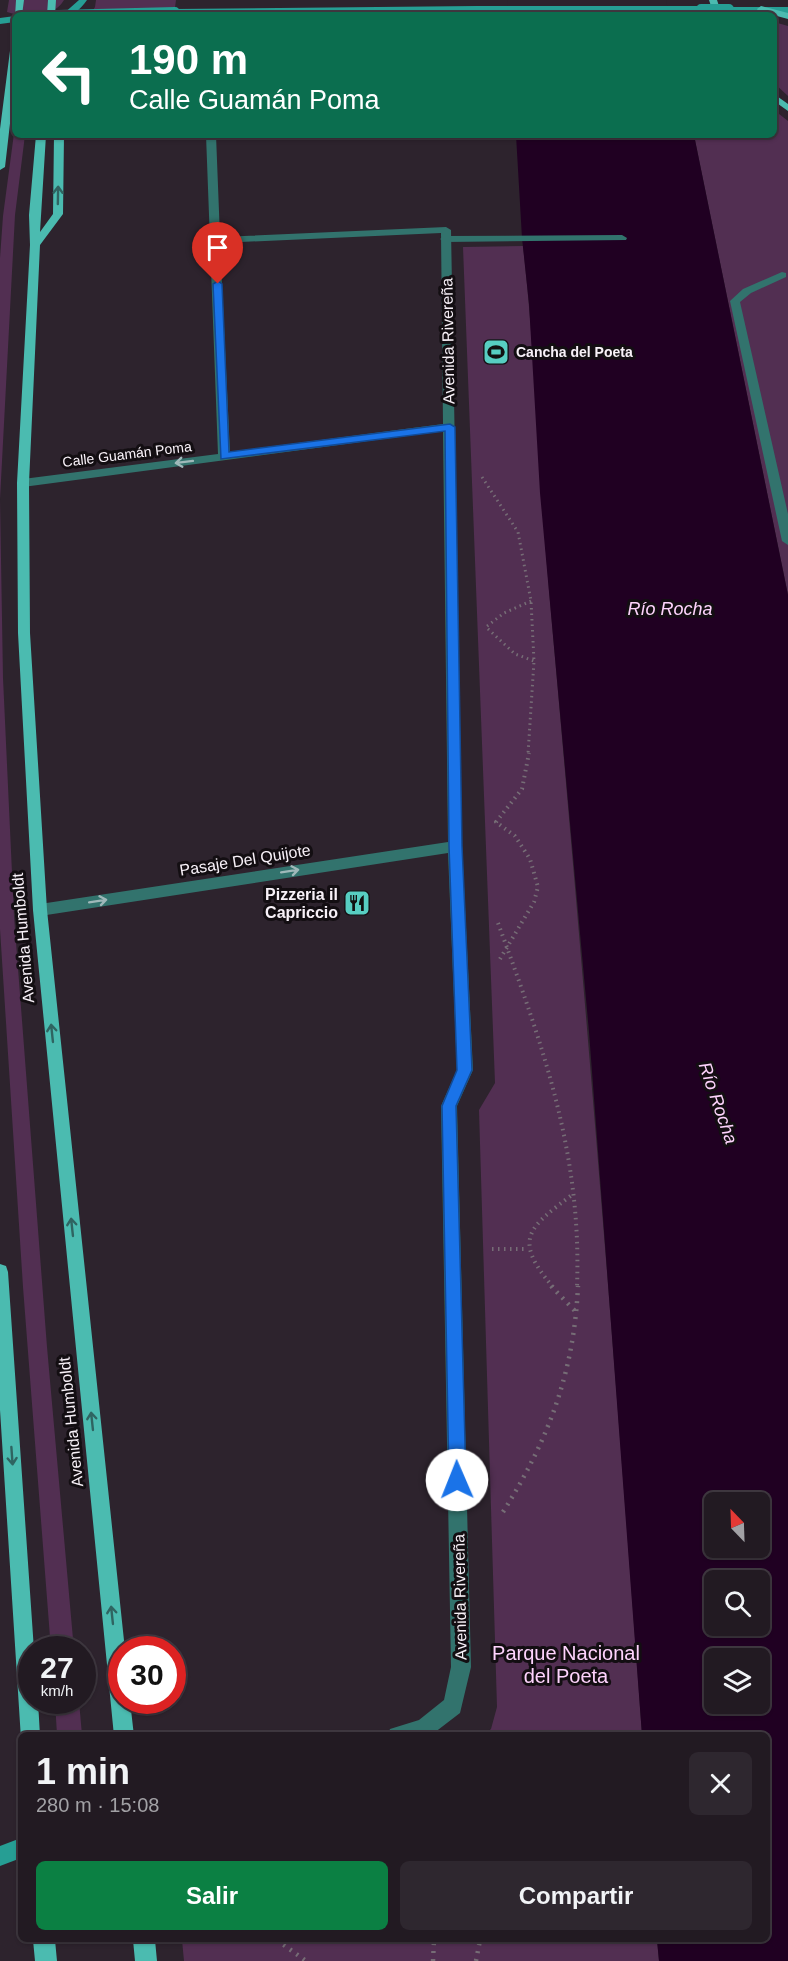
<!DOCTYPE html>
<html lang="es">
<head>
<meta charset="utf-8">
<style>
	:root { --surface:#221a22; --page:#2e272f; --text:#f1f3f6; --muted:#a2a1a5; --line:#3f3840; --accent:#0b8043 }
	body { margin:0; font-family:Arial,sans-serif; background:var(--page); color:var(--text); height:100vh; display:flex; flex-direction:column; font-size:22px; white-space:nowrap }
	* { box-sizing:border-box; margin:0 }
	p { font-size:20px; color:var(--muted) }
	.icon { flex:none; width:33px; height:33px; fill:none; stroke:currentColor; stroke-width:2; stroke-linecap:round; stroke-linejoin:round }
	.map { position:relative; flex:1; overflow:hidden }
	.sheet { position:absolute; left:18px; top:1732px; width:752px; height:210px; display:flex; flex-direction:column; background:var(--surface); border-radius:9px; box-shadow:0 2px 4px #0004,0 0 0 2px var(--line) }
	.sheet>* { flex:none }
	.hud { position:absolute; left:12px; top:12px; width:765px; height:126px; border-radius:9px; box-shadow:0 2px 4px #0004,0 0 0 2px var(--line); background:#0b6e4f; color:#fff; overflow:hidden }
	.needle { width:39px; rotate:337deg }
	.fabs { position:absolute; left:704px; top:1492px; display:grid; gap:12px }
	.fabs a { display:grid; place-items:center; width:66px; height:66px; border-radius:9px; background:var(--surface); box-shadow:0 2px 4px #0004,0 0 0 2px var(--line); font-size:30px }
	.speed { position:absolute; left:18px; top:1636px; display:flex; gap:12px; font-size:30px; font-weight:700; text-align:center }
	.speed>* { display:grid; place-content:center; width:78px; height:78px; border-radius:50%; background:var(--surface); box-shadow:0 2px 4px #0004,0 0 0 2px var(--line); line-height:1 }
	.speed small { font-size:15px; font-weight:400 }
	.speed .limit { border:9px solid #d22; background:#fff; color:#111 }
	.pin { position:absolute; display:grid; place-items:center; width:51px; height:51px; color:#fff; margin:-62px -26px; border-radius:50% 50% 50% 0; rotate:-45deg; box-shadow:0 0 6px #0007 }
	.pin .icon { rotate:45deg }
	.me { position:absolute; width:66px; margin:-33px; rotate:359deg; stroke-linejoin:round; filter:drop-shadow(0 0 4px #0008) }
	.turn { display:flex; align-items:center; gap:21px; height:126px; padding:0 18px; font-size:27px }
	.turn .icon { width:78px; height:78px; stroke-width:2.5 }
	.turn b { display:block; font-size:42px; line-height:51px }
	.round { display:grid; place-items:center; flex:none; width:63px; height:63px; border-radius:9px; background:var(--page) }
	.summary { display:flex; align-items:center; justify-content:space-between; height:102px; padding:0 18px }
	h1 { font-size:36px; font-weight:700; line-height:45px }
	.action { display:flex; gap:12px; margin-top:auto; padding:12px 18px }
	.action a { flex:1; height:69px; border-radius:9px; background:var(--accent); color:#fff; font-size:24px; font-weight:700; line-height:69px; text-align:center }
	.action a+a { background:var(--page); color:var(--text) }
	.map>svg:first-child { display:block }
</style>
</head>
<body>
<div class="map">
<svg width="788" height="1961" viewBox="0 0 788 1961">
	<rect width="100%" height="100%" fill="#2d232d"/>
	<path fill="#522f52" d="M9,0H64C54,18 25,18 7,12Z
		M96,0H176L174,15H90L95,7Z
		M774,22L788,26V96L774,83Z
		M774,110L788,121V595L694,135H774Z
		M15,126V135H25L15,215L0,499L3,678L14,916L47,1347L74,1650H51L23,1287L0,929V258L3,216Z
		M523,246C536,361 539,476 549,590C583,972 615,1353 642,1735H484L491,1729L497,1707L479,1110L495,1083L463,247Z
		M55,1701H79L82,1735H57Z
		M182,1940H657L659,1961H184Z"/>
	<path fill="#200022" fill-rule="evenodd" d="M516,135H694L788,595V1961H659L657,1940H766V1736L642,1735L589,1032L540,493L529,304L522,238ZM714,1503H759V1548H714ZM714,1581H759V1626H714ZM714,1659H759V1704H714Z"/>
	<path fill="#2d232d" d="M507,0H666L669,15H509Z"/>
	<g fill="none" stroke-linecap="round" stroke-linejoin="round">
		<path stroke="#766d76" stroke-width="3" stroke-dasharray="1.5 4" stroke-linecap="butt" d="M482,477L518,532L531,601L534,661L528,754
			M531,601L504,613L486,627L515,654L534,661"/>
		<path stroke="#766d76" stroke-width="4" stroke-dasharray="1.5 4.5" stroke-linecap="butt" d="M498,923C543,1046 582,1154 577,1287
			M500,959L534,902L538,887L530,859L515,836L496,822L522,789L529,753
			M492,1249H528
			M553,1287C511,1238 530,1227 573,1194"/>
		<path stroke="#766d76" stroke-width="4.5" stroke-dasharray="2 6" stroke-linecap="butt" d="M551,1286L576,1312
			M503,1512C549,1439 574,1372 578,1286
			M277,1940L306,1961
			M433,1961L434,1940
			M476,1961L480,1940"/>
		<path fill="#32736d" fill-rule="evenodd" d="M622,235L627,238L626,240L445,242L440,239L445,236Z
			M782,272L786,273V277L751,293L740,302L788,514V545L782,541L730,301L743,289Z"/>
		<path fill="#32736d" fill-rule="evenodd" d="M56,135H112L107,138L59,140L54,137Z
			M206,135H216L220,237L446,227L451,230L462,846L473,1070L457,1106L471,1667L460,1713L430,1736H387L390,1729L419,1720L444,1700L451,1667L441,1106L457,1070L448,853L40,916L35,914L33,910L35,906L40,904L448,842L443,431L23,487L17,483L23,479L218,454ZM441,233L443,424L230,452L220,243Z"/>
		<path fill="#269e94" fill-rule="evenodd" d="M79,0H87C80,10 74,15 62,15Z
			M476,6H701L705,9L701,12H476L466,14L462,12L175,15L171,12L175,9Z
			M726,7H788V13L729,12L725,9Z
			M15,16V22L0,24V18Z
			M21,1838V1858L0,1866V1846Z"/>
		<path fill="#4bbbb0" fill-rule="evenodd" d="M16,0H24L22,15L15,17Z
			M48,0H56L55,15H47Z
			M709,0H717L722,15H714Z
			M761,6L788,13V19L758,11L757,9Z
			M15,40V80L5,167L0,170V129L11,43Z
			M774,94L788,104V111L774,101Z
			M36,135H46L40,232L53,214L54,135H64L63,214L40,245L29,483L30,633L47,910L125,1650H122V1701H130L134,1736H114L33,910L18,633L17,483L30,245L29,215Z
			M0,1264L6,1266L8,1272L34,1650H32V1701H38L40,1736H21V1739L0,1410Z
			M33,1940H55L57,1961H35Z
			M133,1940H155L157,1961H135Z"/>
		<path stroke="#269e94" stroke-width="10" d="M701,9H729
			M58,15L175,12"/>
	</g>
	<defs><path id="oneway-shaft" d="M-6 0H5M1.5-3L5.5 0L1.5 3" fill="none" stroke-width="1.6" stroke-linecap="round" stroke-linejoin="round" transform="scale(1.5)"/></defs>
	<g stroke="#2f6461">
		<use href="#oneway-shaft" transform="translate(58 195) rotate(-89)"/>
		<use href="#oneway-shaft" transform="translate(52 1033) rotate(-96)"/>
		<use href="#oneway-shaft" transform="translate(72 1227) rotate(-96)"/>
		<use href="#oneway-shaft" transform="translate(92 1421) rotate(-96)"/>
		<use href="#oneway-shaft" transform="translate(12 1456) rotate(86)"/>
		<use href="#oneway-shaft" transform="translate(112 1615) rotate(-96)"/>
	</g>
	<g stroke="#9fb8b9">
		<use href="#oneway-shaft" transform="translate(184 462) rotate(173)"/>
		<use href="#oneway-shaft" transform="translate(290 871) rotate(-9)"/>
		<use href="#oneway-shaft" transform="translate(98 901) rotate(-9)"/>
	</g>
	<path fill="#1a73e8" stroke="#114b97" stroke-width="1.5" d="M218,281L222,284L229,452L450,424L455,427L462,846L472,1070L456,1106L466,1480L463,1486L457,1488L451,1486L449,1480L442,1106L457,1070L449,846L445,431L221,459L213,284Z"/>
	<defs>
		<g id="stadium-square" transform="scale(1.35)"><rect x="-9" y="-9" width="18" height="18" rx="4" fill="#57cec2" stroke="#130e12"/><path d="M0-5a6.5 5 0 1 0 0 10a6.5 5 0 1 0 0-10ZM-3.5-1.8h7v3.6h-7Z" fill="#111"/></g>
		<g id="restaurant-square" transform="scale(1.35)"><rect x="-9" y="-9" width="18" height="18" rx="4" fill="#57cec2" stroke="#130e12"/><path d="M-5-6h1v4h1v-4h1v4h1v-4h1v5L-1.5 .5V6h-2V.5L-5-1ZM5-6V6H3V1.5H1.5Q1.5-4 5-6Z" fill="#111"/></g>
	</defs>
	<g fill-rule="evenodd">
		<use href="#stadium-square" x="496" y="352"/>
		<use href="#restaurant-square" x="357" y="903"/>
	</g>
	<g text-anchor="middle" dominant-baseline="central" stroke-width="6" stroke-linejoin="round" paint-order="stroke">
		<g font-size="14" font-weight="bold" fill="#f8f1f8" stroke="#130e12" text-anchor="start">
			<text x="516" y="352">Cancha del Poeta</text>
		</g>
		<g font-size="14" fill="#f8f1f8" stroke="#130e12">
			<text transform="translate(127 454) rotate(-7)">Calle Guamán Poma</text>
		</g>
		<g font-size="16" fill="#f8f1f8" stroke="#130e12">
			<text transform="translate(448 341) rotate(-91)">Avenida Rivereña</text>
			<text transform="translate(245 860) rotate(-9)">Pasaje Del Quijote</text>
			<text transform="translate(23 938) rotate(-95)">Avenida Humboldt</text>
			<text transform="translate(71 1422) rotate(-96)">Avenida Humboldt</text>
			<text transform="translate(460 1597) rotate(-91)">Avenida Rivereña</text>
		</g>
		<g font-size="16" font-weight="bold" fill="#f8f1f8" stroke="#130e12" text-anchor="end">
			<text x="338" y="894">Pizzeria il<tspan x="338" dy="18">Capriccio</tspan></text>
		</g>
		<g font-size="18" font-style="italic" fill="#fdd3fc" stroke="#130e12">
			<text x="670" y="609">Río Rocha</text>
			<text transform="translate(718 1103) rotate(71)">Río Rocha</text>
		</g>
		<g font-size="20" fill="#fed3fd" stroke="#130e12">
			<text x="566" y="1653">Parque Nacional<tspan x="566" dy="23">del Poeta</tspan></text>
		</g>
	</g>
</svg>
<div class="fabs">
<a><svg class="needle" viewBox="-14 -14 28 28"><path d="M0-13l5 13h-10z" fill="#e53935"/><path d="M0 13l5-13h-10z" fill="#a2a1a5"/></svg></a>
<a><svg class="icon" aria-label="search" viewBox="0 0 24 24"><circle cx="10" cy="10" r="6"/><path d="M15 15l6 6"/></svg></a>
<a><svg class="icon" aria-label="layers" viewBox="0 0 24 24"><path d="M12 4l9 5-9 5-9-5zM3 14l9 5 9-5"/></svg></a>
</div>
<div class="speed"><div>27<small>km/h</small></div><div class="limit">30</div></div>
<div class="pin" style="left:218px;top:284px;background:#d93025"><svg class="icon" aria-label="arrive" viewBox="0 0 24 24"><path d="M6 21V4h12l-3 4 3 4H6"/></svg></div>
<svg class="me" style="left:457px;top:1480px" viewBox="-20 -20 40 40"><circle r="19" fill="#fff"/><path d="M0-13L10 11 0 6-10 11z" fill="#1a73e8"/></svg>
<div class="hud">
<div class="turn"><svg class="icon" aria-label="left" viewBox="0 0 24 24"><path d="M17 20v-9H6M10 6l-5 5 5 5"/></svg><div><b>190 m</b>Calle Guamán Poma</div></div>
</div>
<section class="sheet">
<div class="summary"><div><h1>1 min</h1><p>280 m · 15:08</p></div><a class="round"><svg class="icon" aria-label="close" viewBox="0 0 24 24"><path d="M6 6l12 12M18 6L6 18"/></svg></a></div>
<div class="action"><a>Salir</a><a>Compartir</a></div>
</section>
</div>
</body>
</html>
